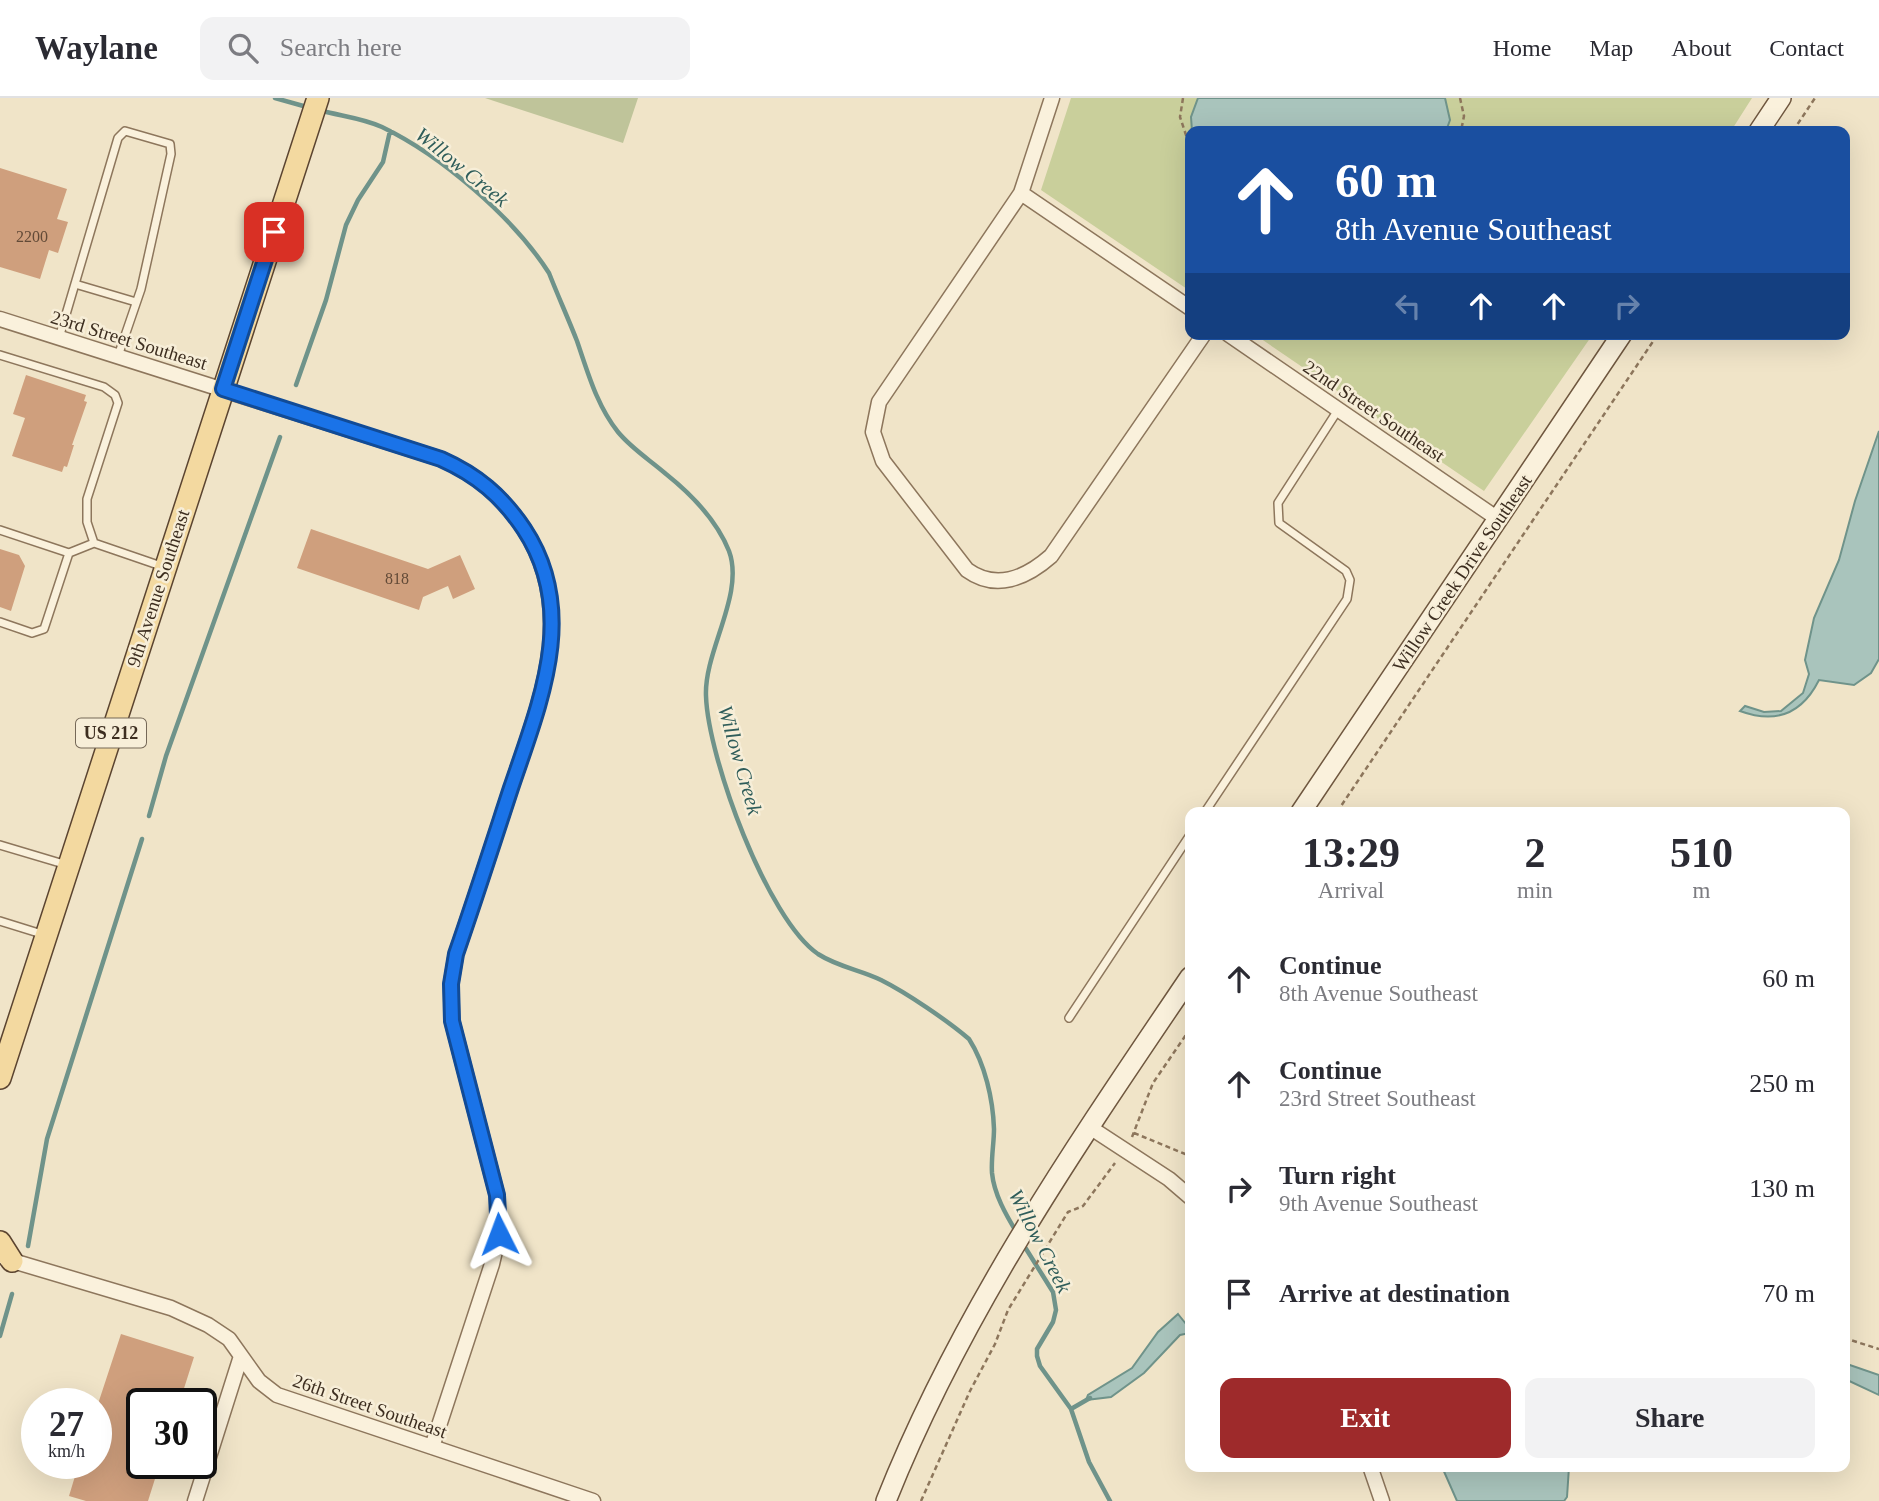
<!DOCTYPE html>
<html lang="en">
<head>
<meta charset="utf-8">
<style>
	:root { --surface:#fff; --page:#f2f2f3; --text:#2b2b33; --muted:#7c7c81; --line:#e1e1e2; --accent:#9e2a2b }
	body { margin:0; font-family:Georgia,serif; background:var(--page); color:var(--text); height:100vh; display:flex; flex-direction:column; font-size:26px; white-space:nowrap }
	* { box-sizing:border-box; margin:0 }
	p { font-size:23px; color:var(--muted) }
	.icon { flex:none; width:38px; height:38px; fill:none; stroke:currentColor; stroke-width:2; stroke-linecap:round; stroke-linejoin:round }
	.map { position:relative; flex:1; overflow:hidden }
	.panel { position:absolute; left:1185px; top:709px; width:665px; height:665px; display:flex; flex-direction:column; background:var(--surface); border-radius:14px; box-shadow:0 7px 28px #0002 }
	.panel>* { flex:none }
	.top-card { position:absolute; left:1185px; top:28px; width:665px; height:214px; border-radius:14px; box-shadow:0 7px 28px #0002; background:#1a4fa0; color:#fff; overflow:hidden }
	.speed { position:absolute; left:21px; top:1290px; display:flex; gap:14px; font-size:35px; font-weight:700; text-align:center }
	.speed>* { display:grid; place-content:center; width:91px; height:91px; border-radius:50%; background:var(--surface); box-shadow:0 7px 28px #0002; line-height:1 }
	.speed small { font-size:18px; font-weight:400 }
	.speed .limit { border:4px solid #111; border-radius:10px; background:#fff; color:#111 }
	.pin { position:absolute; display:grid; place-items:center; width:60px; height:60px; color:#fff; margin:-30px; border-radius:14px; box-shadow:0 4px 10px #0006 }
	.me { position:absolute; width:77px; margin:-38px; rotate:357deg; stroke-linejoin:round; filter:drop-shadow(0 0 5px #0008) }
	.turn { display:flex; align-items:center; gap:24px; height:147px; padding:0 35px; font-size:32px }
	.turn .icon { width:91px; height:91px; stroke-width:2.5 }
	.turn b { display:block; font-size:49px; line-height:60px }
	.lanes { display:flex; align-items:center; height:66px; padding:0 35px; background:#0003; justify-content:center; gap:35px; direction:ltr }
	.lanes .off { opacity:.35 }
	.eta { display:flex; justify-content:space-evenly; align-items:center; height:119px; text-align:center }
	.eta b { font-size:42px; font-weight:700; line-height:49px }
	.primary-button { display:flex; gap:14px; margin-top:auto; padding:14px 35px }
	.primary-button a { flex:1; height:80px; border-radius:14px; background:var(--accent); color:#fff; font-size:28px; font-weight:700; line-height:80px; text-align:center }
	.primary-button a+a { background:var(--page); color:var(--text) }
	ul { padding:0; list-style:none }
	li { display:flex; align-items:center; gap:21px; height:105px; padding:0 35px }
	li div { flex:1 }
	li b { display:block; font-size:26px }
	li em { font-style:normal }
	header { display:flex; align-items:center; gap:42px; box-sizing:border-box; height:98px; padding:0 35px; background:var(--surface); border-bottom:2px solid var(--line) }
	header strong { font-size:33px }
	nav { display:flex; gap:38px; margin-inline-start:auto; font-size:24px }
	.search { width:490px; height:63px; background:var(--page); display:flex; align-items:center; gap:18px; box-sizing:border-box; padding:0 24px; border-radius:14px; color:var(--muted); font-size:26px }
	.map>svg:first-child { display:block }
</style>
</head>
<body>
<header>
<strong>Waylane</strong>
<div class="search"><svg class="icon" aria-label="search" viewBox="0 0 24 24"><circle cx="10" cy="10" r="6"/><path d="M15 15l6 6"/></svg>Search here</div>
<nav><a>Home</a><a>Map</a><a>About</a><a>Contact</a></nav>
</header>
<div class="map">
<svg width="1879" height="1403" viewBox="0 0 1879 1403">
	<rect width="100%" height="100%" fill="#f0e4c8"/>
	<path fill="#c9cf9b" d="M1071,0H1752L1731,33H1190V193L1041,92Z
		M1254,236H1593L1484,393Z"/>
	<path fill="#bfc49a" d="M485,0H638L623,45Z"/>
	<path fill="#a9c4bc" stroke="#6f938a" stroke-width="2" d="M1198,0H1445L1450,22L1446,33H1192L1191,19Z
		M1879,333V561L1871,575L1854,587L1819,582C1802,616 1775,626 1740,613L1745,608L1764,614L1781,613L1803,595L1809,576L1805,562L1814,520L1839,462L1855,403Z
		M1178,1216L1190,1231V1235L1180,1237L1144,1275L1111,1299L1086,1302L1088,1297L1132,1270L1158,1234Z
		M1844,1265L1879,1277V1297L1845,1281Z
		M1442,1369H1569L1567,1399L1564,1403H1457Z"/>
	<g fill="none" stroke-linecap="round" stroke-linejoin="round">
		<path stroke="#6f938a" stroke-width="4.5" d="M275,0L307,9
			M319,12C340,18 363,20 382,29C442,58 513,119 549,175C558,198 568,220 577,243C588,275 597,308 618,334C632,351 650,362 666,376C691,396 717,423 729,453C745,496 704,553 706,598C708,660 767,821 818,856C838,869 861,872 881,882C907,895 948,923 969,941C985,966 993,1001 994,1031C994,1045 991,1060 992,1075C994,1096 1006,1117 1017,1135
			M296,287L326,202L346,127L358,102L383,64L390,33
			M149,718L166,658L280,339
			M1023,1146L1053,1194L1056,1212L1053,1224L1037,1251V1258L1040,1268L1071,1311L1089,1364L1110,1403
			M28,1148L47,1041L142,741
			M0,1238L12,1196
			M1071,1311L1090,1300"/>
	</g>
	<path fill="#cf9f7d" d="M0,70L67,91L57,121L68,124L58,155L49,152L40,181L0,169Z
		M26,277L86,297L84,303L87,304L72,347H74L67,369L64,368L62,374L12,358L25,320L13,316Z
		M311,431L428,471L460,457L475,491L453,501L448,488L423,499L419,512L297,470Z
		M0,451L19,457L25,468L11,513L0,509Z
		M121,1236L194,1259L179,1306H142V1365H160L148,1403H86L69,1398L79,1365H96V1312Z"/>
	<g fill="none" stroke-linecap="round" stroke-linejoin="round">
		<g stroke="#8d765c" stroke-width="10">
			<path id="lane" d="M75,186L136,204
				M59,240L118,40L125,33L170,46L171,56L141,191L118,258
				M0,257L104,289L115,297L118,305L87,401V424L94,445L164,469
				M0,432L69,455L94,445
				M0,524L32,535L44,531L69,455
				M1205,714L1347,501L1350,482L1346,473L1279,425L1278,405L1338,312
				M0,747L67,767
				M0,823L45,837
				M1069,920L1190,737"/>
		</g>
		<g stroke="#8d765c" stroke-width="17">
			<path id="street" d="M1052,0L1021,95L879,304L873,334L883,363L967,472C996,493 1026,480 1051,458L1204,236
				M1021,95L1190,210
				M0,221L441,361C477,377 502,398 524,431C578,515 540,604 511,690C493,745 475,801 456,856L451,886L452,923L497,1097L499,1136L492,1166L432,1349
				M1228,236L1498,421
				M1091,1030L1169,1081L1190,1099
				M6,1161L171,1210L208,1227L229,1241L259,1283L277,1297L593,1403
				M1370,1368L1382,1403
				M195,1403L241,1258"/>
		</g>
		<g stroke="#6f573f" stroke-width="22">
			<path id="secondary" d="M1759,33L1781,0
				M1301,714L1622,236
				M886,1403C961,1214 1077,1046 1190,879"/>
		</g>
		<g stroke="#5b4430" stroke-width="24">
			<path id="primary" d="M0,980L318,0
				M0,1144L12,1163"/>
		</g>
		<path stroke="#8d765c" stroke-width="2.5" stroke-dasharray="5 3.5" stroke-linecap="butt" d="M1183,0L1180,19L1190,49
			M1460,0L1464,18L1461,33
			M1793,33L1815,0
			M1337,714L1658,236
			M1134,1035L1190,1058
			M1132,1039L1153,985L1190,931
			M1844,1240L1879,1251
			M921,1403L970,1293L995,1246L1008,1212L1068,1114L1083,1108L1115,1065"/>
		<use href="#lane" stroke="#faf1dc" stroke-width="7"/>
		<use href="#street" stroke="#faf1dc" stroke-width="14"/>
		<use href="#secondary" stroke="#faf1dc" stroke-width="19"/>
		<use href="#primary" stroke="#f3d9a0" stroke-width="21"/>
	</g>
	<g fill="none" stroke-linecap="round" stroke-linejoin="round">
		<g stroke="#114b97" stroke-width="18">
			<path id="route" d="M274,134L223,291L441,361C477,377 502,398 524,431C579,514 540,604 511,690C493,745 475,801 456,856L451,886L452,923L497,1097L499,1136"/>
		</g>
		<use href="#route" stroke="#1a73e8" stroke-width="12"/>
	</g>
	<g text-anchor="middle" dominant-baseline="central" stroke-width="5" stroke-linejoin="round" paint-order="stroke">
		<g font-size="16" fill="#624a37">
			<text x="32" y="138">2200</text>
			<text x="397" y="480">818</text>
		</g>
		<rect fill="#f7eed8" stroke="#756857" stroke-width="2" x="76" y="620.5" width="70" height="29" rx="5"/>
		<g font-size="18" font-weight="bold" fill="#3d2e20">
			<text x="111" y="635">US 212</text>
		</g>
		<g font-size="19" fill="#3d2e20" stroke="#f7eed8">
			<text transform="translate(129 242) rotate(17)">23rd Street Southeast</text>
			<text transform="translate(1374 313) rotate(34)">22nd Street Southeast</text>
			<text transform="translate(1462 475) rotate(-56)">Willow Creek Drive Southeast</text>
			<text transform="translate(158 490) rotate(-72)">9th Avenue Southeast</text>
			<text transform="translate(370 1308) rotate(19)">26th Street Southeast</text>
		</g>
		<g font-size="21" font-style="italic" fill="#2f5d5a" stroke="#f7eed8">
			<text transform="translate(462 69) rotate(39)">Willow Creek</text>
			<text transform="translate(740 662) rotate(74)">Willow Creek</text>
			<text transform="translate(1040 1143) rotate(63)">Willow Creek</text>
		</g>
	</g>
</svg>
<div class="speed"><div>27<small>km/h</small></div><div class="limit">30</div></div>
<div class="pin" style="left:274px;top:134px;background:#d93025"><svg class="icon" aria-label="arrive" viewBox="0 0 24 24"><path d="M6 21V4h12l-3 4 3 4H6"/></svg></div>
<svg class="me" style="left:499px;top:1136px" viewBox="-20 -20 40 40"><path d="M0-17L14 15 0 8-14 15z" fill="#1a73e8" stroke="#fff" stroke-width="4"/></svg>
<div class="top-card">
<div class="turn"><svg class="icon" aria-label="ahead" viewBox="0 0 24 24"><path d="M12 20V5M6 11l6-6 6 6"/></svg><div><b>60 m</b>8th Avenue Southeast</div></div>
<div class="lanes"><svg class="icon off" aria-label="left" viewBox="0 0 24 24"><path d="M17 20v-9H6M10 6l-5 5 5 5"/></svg><svg class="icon" aria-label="ahead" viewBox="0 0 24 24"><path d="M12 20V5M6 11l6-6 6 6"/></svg><svg class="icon" aria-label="ahead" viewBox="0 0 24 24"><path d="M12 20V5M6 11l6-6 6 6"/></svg><svg class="icon off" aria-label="right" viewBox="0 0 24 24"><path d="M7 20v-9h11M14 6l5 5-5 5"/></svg></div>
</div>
<section class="panel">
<div class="eta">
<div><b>13:29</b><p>Arrival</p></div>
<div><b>2</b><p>min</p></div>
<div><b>510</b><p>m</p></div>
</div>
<ul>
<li><svg class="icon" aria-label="ahead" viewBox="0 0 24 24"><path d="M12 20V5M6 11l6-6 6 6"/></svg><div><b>Continue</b><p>8th Avenue Southeast</p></div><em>60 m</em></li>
<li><svg class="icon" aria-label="ahead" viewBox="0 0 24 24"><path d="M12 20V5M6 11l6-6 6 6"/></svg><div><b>Continue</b><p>23rd Street Southeast</p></div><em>250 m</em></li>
<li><svg class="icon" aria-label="right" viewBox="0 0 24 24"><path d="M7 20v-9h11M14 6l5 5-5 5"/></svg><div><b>Turn right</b><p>9th Avenue Southeast</p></div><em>130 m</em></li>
<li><svg class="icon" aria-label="arrive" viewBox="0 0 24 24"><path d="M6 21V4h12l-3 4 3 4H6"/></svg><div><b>Arrive at destination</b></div><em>70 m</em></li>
</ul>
<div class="primary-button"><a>Exit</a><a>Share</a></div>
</section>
</div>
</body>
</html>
